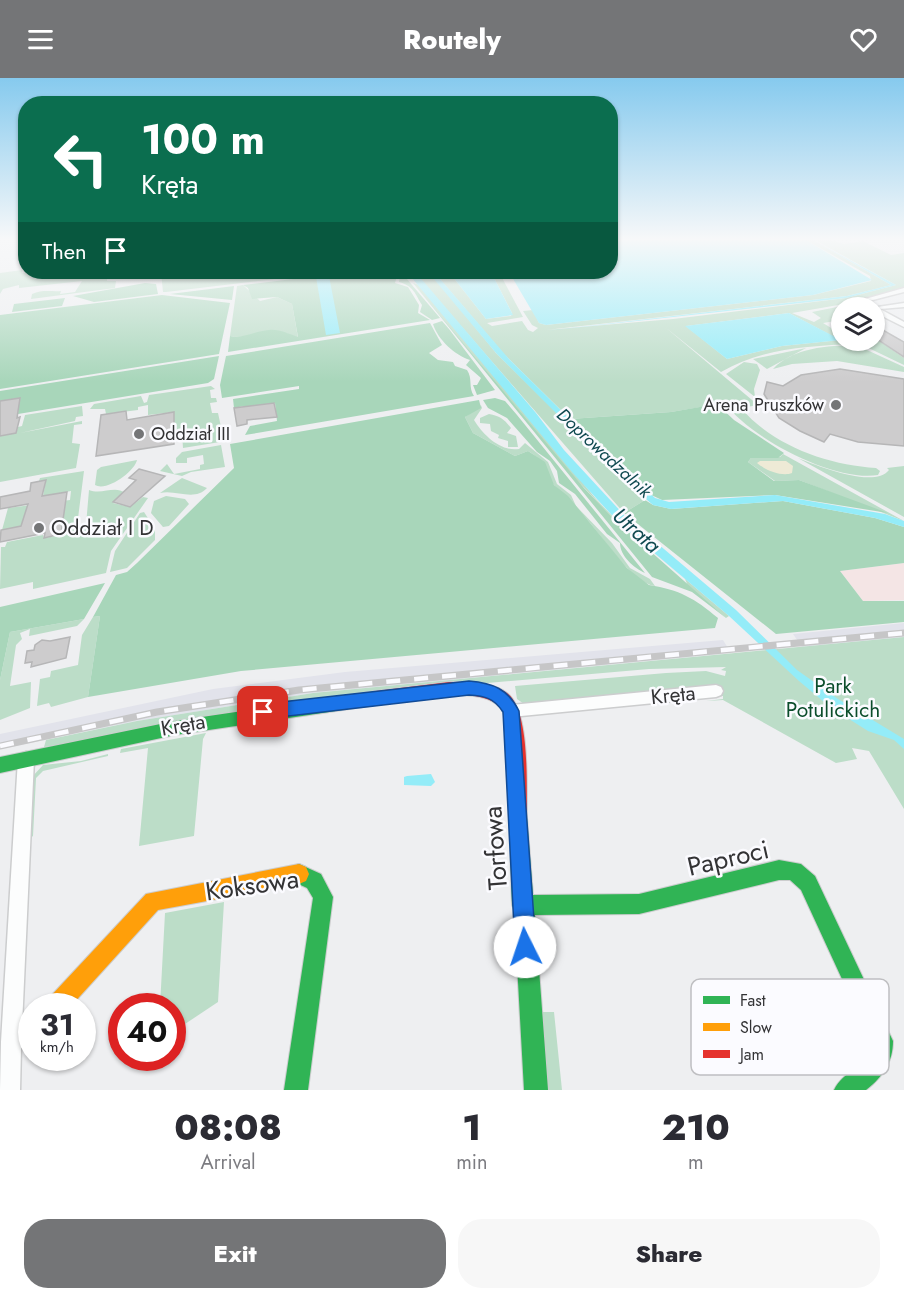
<!DOCTYPE html>
<html lang="en">
<head>
<meta charset="utf-8">
<style>
	:root { --surface:#fff; --page:#f7f7f7; --text:#2b2b33; --muted:#7c7c81; --accent:#747577 }
	body { margin:0; font-family:Jost,sans-serif; background:var(--page); color:var(--text); height:100vh; display:flex; flex-direction:column; font-size:22px; white-space:nowrap }
	* { box-sizing:border-box; margin:0 }
	p { font-size:20px; color:var(--muted) }
	.icon { flex:none; width:33px; height:33px; fill:none; stroke:currentColor; stroke-width:2; stroke-linecap:round; stroke-linejoin:round }
	.map { position:relative; height:1012px; overflow:hidden }
	.panel { display:flex; flex-direction:column; background:var(--surface); flex:1 }
	.panel>* { flex:none }
	.hud { position:absolute; left:18px; top:18px; width:600px; height:183px; border-radius:24px; box-shadow:0 2px 4px #0004; background:#0b6e4f; color:#fff; overflow:hidden }
	.fabs { position:absolute; left:831px; top:219px; display:grid; gap:12px }
	.fabs a { display:grid; place-items:center; width:54px; height:54px; border-radius:50%; background:var(--surface); box-shadow:0 2px 4px #0004; font-size:30px }
	.speed { position:absolute; left:18px; top:915px; display:flex; gap:12px; font-size:30px; font-weight:700; text-align:center }
	.speed>* { display:grid; place-content:center; width:78px; height:78px; border-radius:50%; background:var(--surface); box-shadow:0 2px 4px #0004; line-height:1 }
	.speed small { font-size:15px; font-weight:400 }
	.speed .limit { border:9px solid #d22; background:#fff; color:#111 }
	.pin { position:absolute; display:grid; place-items:center; width:51px; height:51px; color:#fff; margin:-26px; border-radius:12px; box-shadow:0 3px 9px #0006 }
	.me { position:absolute; width:66px; margin:-33px; rotate:356deg; stroke-linejoin:round; filter:drop-shadow(0 0 4px #0008) }
	.turn { display:flex; align-items:center; gap:21px; height:126px; padding:0 24px; font-size:27px }
	.turn .icon { width:78px; height:78px; stroke-width:2.5 }
	.turn b { display:block; font-size:42px; line-height:51px }
	.then { display:flex; align-items:center; height:57px; padding:0 24px; background:#0003; gap:12px; font-size:22px }
	.eta { display:flex; justify-content:space-evenly; align-items:center; height:102px; text-align:center }
	.eta b { font-size:36px; font-weight:800; line-height:42px }
	.button { display:flex; gap:12px; margin-top:auto; padding:12px 24px }
	.button a { flex:1; height:69px; border-radius:24px; background:var(--accent); color:#fff; font-size:24px; font-weight:800; line-height:69px; text-align:center }
	.button a+a { background:var(--page); color:var(--text) }
	header { display:flex; justify-content:space-between; align-items:center; height:78px; padding:0 24px; background:var(--accent); color:#fff; font-size:27px; font-weight:800 }
	.map>svg:first-child { display:block }
</style>
</head>
<body>
<header><svg class="icon" aria-label="menu" viewBox="0 0 24 24"><path d="M4 6h16M4 12h16M4 18h16"/></svg>Routely<svg class="icon" aria-label="heart" viewBox="0 0 24 24"><path d="M12 20l-8-8c-3-5 5-10 8-4 3-6 11-1 8 4z"/></svg></header>
<div class="map">
<svg width="904" height="1012" viewBox="0 0 904 1012">
	<rect width="100%" height="100%" fill="#eeeff1"/>
	<path fill="#e2e3eb" d="M904,545V559L802,569L793,556Z
		M723,562L731,575L313,615L137,643L0,671V656L213,611L345,594Z"/>
	<path fill="#f4e5e5" d="M904,485V522L863,523L840,493Z"/>
	<path fill="#bcddc8" fill-rule="evenodd" d="M806,162H813L891,207L847,218L546,252L673,241L846,220L896,207L815,162H830L844,166L863,163L891,177L904,175V210L844,226L792,235L814,244L821,240L812,234L847,227L851,229L842,230L841,242L823,245L841,256L842,262L852,263L855,266C808,268 762,270 721,294L665,249L758,327L741,330C773,368 828,387 876,390L880,393L878,397C834,404 750,360 725,325L671,334L570,341L503,275L434,194H449L486,241L511,238L512,235L491,194H499L523,239L487,245L492,248L522,243L528,252L533,254L538,250L532,247L523,233L533,232L539,245L546,247L813,217L871,203L870,198ZM789,235L840,262L782,268L727,281L686,248Z
		M22,192V195L129,194V197L107,201V203H116L115,210L31,221L32,216C43,211 52,214 61,213L60,216L75,214L82,203L19,210V207L3,211L0,216V195Z
		M161,194H280L283,200L166,214H163Z
		M414,194L431,195L496,275L645,422L624,435Z
		M413,205L419,207L596,421L620,446L729,538L726,540L688,508L685,501L615,442L570,395Z
		M243,207L260,223L277,219L292,226L298,260C265,244 257,263 230,258L237,208Z
		M875,260L904,280V287L854,263L874,262Z
		M856,267L904,289V294L837,283L792,286L773,291C794,269 827,268 856,267Z
		M806,270L767,291L753,281Z
		M744,284L757,286L760,292L754,311L755,319L726,296Z
		M211,308L215,311L210,312L211,320H216L217,324L210,325L212,335H218L223,358L220,364L183,370L182,355H164L165,342L174,341V334L148,337V327L138,329V332L106,336L105,331H90L94,326L141,318L144,325L147,324L149,317Z
		M479,322L482,330L474,342C483,357 501,374 519,371L525,365L548,384L557,406L571,417L576,428L612,465L630,490L650,501L655,508C631,505 601,456 584,438C575,427 565,418 555,408C542,394 549,385 528,373L515,378L473,355L465,339L481,327Z
		M82,328L83,338L76,339L75,343L20,355L82,343V346L74,347L72,365L80,366L76,390L0,404V358L16,355L18,349L22,348L25,337Z
		M489,336C500,338 504,341 511,350L507,355L516,358L518,369H508V363L498,360L499,357L491,353L490,346L480,345V340Z
		M221,367L225,389L191,394L182,398L160,393L167,386L174,396L200,391V387L204,386L203,377L187,380V385H176V380L182,374Z
		M783,376L904,443L799,402L775,403L748,384L751,380L780,379Z
		M798,380C818,388 874,411 889,392L887,390L904,388V439Z
		M137,382C135,393 107,414 95,407L97,392L101,389Z
		M84,393L77,448L86,447L89,412C102,417 115,407 125,415L113,425L130,429L143,419L148,420L111,473L106,495L33,511V504L0,511L1,469H5L7,464L43,457L44,460L61,457L67,447H63L64,433L47,443L2,452L8,430L70,422L71,413L43,418L46,402L39,403L40,400Z
		M182,400L207,410C194,424 176,411 160,415Z
		M166,418L185,421L189,426L169,448L163,449L151,435L154,423Z
		M144,434L155,451V462L127,490L110,494L115,473L140,435Z
		M100,538L88,619L51,629L49,625L37,628L40,601L50,599L51,593L78,587L82,557L93,539Z
		M84,541L77,548L29,558L30,551L20,555L22,561L16,567L10,608L31,604L30,630L0,642V602L10,554Z
		M904,559V731L869,673L852,670L857,681L836,685L723,622L706,623L723,621V618L524,626L517,621L515,608L666,595L706,593L725,598L726,593L721,592L726,589L649,591L464,607L44,669L46,662L137,643L313,615Z
		M206,655L203,661L194,758L139,768L148,670L120,675L121,671Z
		M108,676V678L43,693L36,700L33,758L29,761L32,699L43,687L81,683Z
		M224,824L218,924L173,954L172,928H160L165,835Z
		M538,934H554L562,1012H544Z"/>
	<path fill="#a8d6ba" d="M351,194H394L397,198L395,205L408,209L419,227L418,235L430,242L228,274L230,258C243,261 255,253 269,252C280,251 288,256 298,259L292,226L277,219L252,221L248,210L243,207Z
		M397,194H401L440,240L432,242L420,234L422,227C415,216 414,208 399,204L400,198Z
		M145,205L156,206L158,216L94,224L73,218Z
		M413,205L584,410L615,442L726,540L692,514L652,499Z
		M234,208L232,222L170,216Z
		M162,217L230,225L219,276L0,311V237Z
		M65,220L62,228L12,234L14,226Z
		M442,243L449,251L495,312L477,317L473,307H477L481,300L466,287L470,282C455,277 438,262 433,246Z
		M430,245L442,267L429,275L438,282L453,284L455,288L467,292C473,301 468,309 474,318L245,357L250,348L277,343L275,325L245,332L244,328L234,330L233,321L299,311V308L222,320L220,307L226,278Z
		M219,278L214,301L208,305L18,336L19,320L0,323V313Z
		M495,320L505,323L517,337L645,495C634,490 620,478 620,465L607,456L575,416L559,405L557,393L550,383L537,374L507,340L488,330L483,322Z
		M479,322L481,330L465,339L473,355L515,378L528,373L545,384L554,407L568,418L627,490L649,507C680,512 694,520 718,540L715,550L241,593L88,619L100,538L93,539L116,497L127,494L137,485L234,390L230,366Z
		M717,326L734,342L784,375L778,380H751L748,384L774,403L799,402L888,435L775,417L662,422L647,415L570,341L671,334Z
		M645,422L653,427L671,431L783,423L875,440L904,449V485L840,493L863,523H904V544L776,556L624,435Z
		M105,505L84,541L10,554L0,602V529Z"/>
	<path fill="#eeead6" d="M760,383H786L793,388L792,395C782,399 765,392 757,385Z"/>
	<path fill="#94ecf8" d="M611,162H806L872,202L813,217L546,247L539,245L509,194H610Z
		M813,162L896,207L846,220L545,253L847,218L891,207Z
		M407,194H414L424,204L536,335L564,372L625,438L736,532L797,592L838,621L904,661V671L894,662L868,653L830,629L799,603L729,538L620,446L572,394Z
		M428,194L435,195L509,281L585,356L655,420L669,424L775,417L885,436L904,443V449L875,440L783,423L671,431L653,427L621,400L496,275Z
		M449,194H491L513,237L486,241Z
		M329,198L340,255L326,257L316,199Z
		M789,235L841,262L782,268L727,281L685,248Z
		M431,696L435,704L431,708L404,707V699L407,698Z"/>
	<path fill="#cdcccd" stroke="#b6b6b7" stroke-width="1.5" d="M874,247L904,264V279L874,259Z
		M840,291L904,301V368L858,364L830,356L824,364L800,353L779,340L764,316L767,304L783,308L801,297Z
		M20,320L17,340L20,339L16,355L0,358V323Z
		M274,325L277,339L247,342V346L237,348L234,330Z
		M126,333L127,342L174,334V366L96,378L101,337Z
		M139,391L165,398L130,429L113,424L136,402L129,400Z
		M46,402L42,418L67,414L61,456L44,460L45,455L0,464L1,452L21,448L28,426L0,431V419L30,413L31,405Z
		M70,559L66,580L31,589L32,584L25,585L27,573L34,572L35,567L42,562L50,563Z"/>
	<g fill="none" stroke-linecap="round" stroke-linejoin="round">
		<g stroke="#cccdce" stroke-width="3">
			<path id="street" d="M904,210V214L861,225L858,223Z
				M904,225V229L880,231L904,244V249L874,234V230H871Z
				M716,607L721,609L723,613L721,617L716,619L511,639L506,637L504,633L506,629L511,627Z
				M26,674L31,676L34,681L22,948L32,944V965L21,970L20,1012H0L1,964L18,681L21,676Z"/>
		</g>
		<g stroke="#cccdce" stroke-width="2">
			<path id="fast" d="M376,613L382,615L384,620L382,625L376,627L175,657L0,695V679L175,643Z
				M518,731L524,734L527,740L533,817L639,816L779,782L801,786L815,798L893,963C893,984 883,999 866,1012H834C843,992 870,989 871,964L801,812L790,802H779L639,836L535,837L548,1012H524L514,832L512,827L509,740L512,734Z
				M299,786L321,796L333,819L308,1012H284L313,820L307,810L292,803L289,796L292,789Z"/>
		</g>
		<g stroke="#cccdce" stroke-width="2">
			<path id="slow" d="M299,786L306,789L309,796L306,803L299,806L158,832L71,928H46L49,920L146,816Z"/>
		</g>
		<g stroke="#cccdce" stroke-width="2">
			<path id="jam" d="M449,604C467,604 491,603 507,615C531,633 526,711 527,740L524,746L518,749L512,746L509,740C508,717 511,653 503,634C489,603 403,623 376,627L370,625L368,620L370,615L376,613Z"/>
		</g>
		<use href="#street" fill="#fcfdfd" fill-rule="evenodd"/>
		<use href="#fast" fill="#30b455" fill-rule="evenodd"/>
		<use href="#slow" fill="#ff9f0a" fill-rule="evenodd"/>
		<use href="#jam" fill="#e5322d" fill-rule="evenodd"/>
		<g stroke="#c6c6c7" stroke-width="7">
			<path id="rail" d="M0,668L157,634L299,612L904,555"/>
		</g>
		<use href="#rail" stroke="#fbfbff" stroke-width="4.5" stroke-dasharray="14" stroke-linecap="butt"/>
	</g>
	<linearGradient id="sky" x2="0" y2="1"><stop stop-color="#86caee"/><stop offset="0.53" stop-color="#f7f8f9"/><stop offset="1" stop-color="#f7f8f9" stop-opacity="0"/></linearGradient>
	<rect width="904" height="304" fill="url(#sky)"/>
	<path fill="#1a73e8" stroke="#114b97" stroke-width="1.5" d="M469,603C493,605 508,611 519,633L536,869L533,876L525,880L518,876L515,869L503,634C494,620 485,618 469,617L263,641L257,639L255,634L257,628L263,626Z"/>
	<g fill="#747577" stroke="#fbfbff" stroke-width="2">
		<circle cx="836" cy="327" r="6"/>
		<circle cx="139" cy="356" r="6"/>
		<circle cx="39" cy="450" r="6"/>
	</g>
	<g text-anchor="middle" dominant-baseline="central" stroke-width="5" stroke-linejoin="round" paint-order="stroke">
		<g font-size="18" fill="#333335" stroke="#fbfbff" text-anchor="end">
			<text x="824" y="327">Arena Pruszków</text>
			<text x="151" y="356" text-anchor="start">Oddział III</text>
		</g>
		<g font-size="18" font-style="italic" fill="#0f4950" stroke="#fbfbff">
			<text transform="translate(604 375) rotate(43)">Doprowadzalnik</text>
		</g>
		<g font-size="21" fill="#333335" stroke="#fbfbff" text-anchor="start">
			<text x="51" y="450">Oddział I D</text>
		</g>
		<g font-size="21" fill="#0b4d2b" stroke="#fbfbff">
			<text x="833" y="608">Park<tspan x="833" dy="24">Potulickich</tspan></text>
		</g>
		<g font-size="21" fill="#333335" stroke="#fbfbff">
			<text transform="translate(673 617) rotate(-6)">Kręta</text>
			<text transform="translate(183 647) rotate(-10)">Kręta</text>
		</g>
		<g font-size="22" font-style="italic" fill="#0f4950" stroke="#fbfbff">
			<text transform="translate(637 452) rotate(42)">Utrata</text>
		</g>
		<g font-size="26" fill="#333335" stroke="#fbfbff">
			<text transform="translate(495 770) rotate(-94)">Torfowa</text>
			<text transform="translate(728 780) rotate(-13)">Paproci</text>
			<text transform="translate(252 807) rotate(-8)">Koksowa</text>
		</g>
	</g>
	<rect x="691" y="901" width="198" height="96" rx="9" fill="#fbfbff" stroke="#bfbfc2" stroke-width="1.5"/>
	<rect x="703" y="918" width="27" height="8" fill="#30b455"/>
	<rect x="703" y="945" width="27" height="8" fill="#ff9f0a"/>
	<rect x="703" y="972" width="27" height="8" fill="#e5322d"/>
	<g font-size="16" fill="#333335">
		<text x="740" y="928">Fast</text>
		<text x="740" y="955">Slow</text>
		<text x="740" y="982">Jam</text>
	</g>
</svg>
<div class="fabs">
<a><svg class="icon" aria-label="layers" viewBox="0 0 24 24"><path d="M12 4l9 5-9 5-9-5zM3 14l9 5 9-5"/></svg></a>
</div>
<div class="speed"><div>31<small>km/h</small></div><div class="limit">40</div></div>
<div class="pin" style="left:263px;top:634px;background:#d93025"><svg class="icon" aria-label="arrive" viewBox="0 0 24 24"><path d="M6 21V4h12l-3 4 3 4H6"/></svg></div>
<svg class="me" style="left:525px;top:869px" viewBox="-20 -20 40 40"><circle r="19" fill="#fff"/><path d="M0-13L10 11 0 6-10 11z" fill="#1a73e8"/></svg>
<div class="hud">
<div class="turn"><svg class="icon" aria-label="left" viewBox="0 0 24 24"><path d="M17 20v-9H6M10 6l-5 5 5 5"/></svg><div><b>100 m</b>Kręta</div></div>
<div class="then">Then<svg class="icon" aria-label="arrive" viewBox="0 0 24 24"><path d="M6 21V4h12l-3 4 3 4H6"/></svg></div>
</div>
</div>
<section class="panel">
<div class="eta">
<div><b>08:08</b><p>Arrival</p></div>
<div><b>1</b><p>min</p></div>
<div><b>210</b><p>m</p></div>
</div>
<div class="button"><a>Exit</a><a>Share</a></div>
</section>
</body>
</html>
